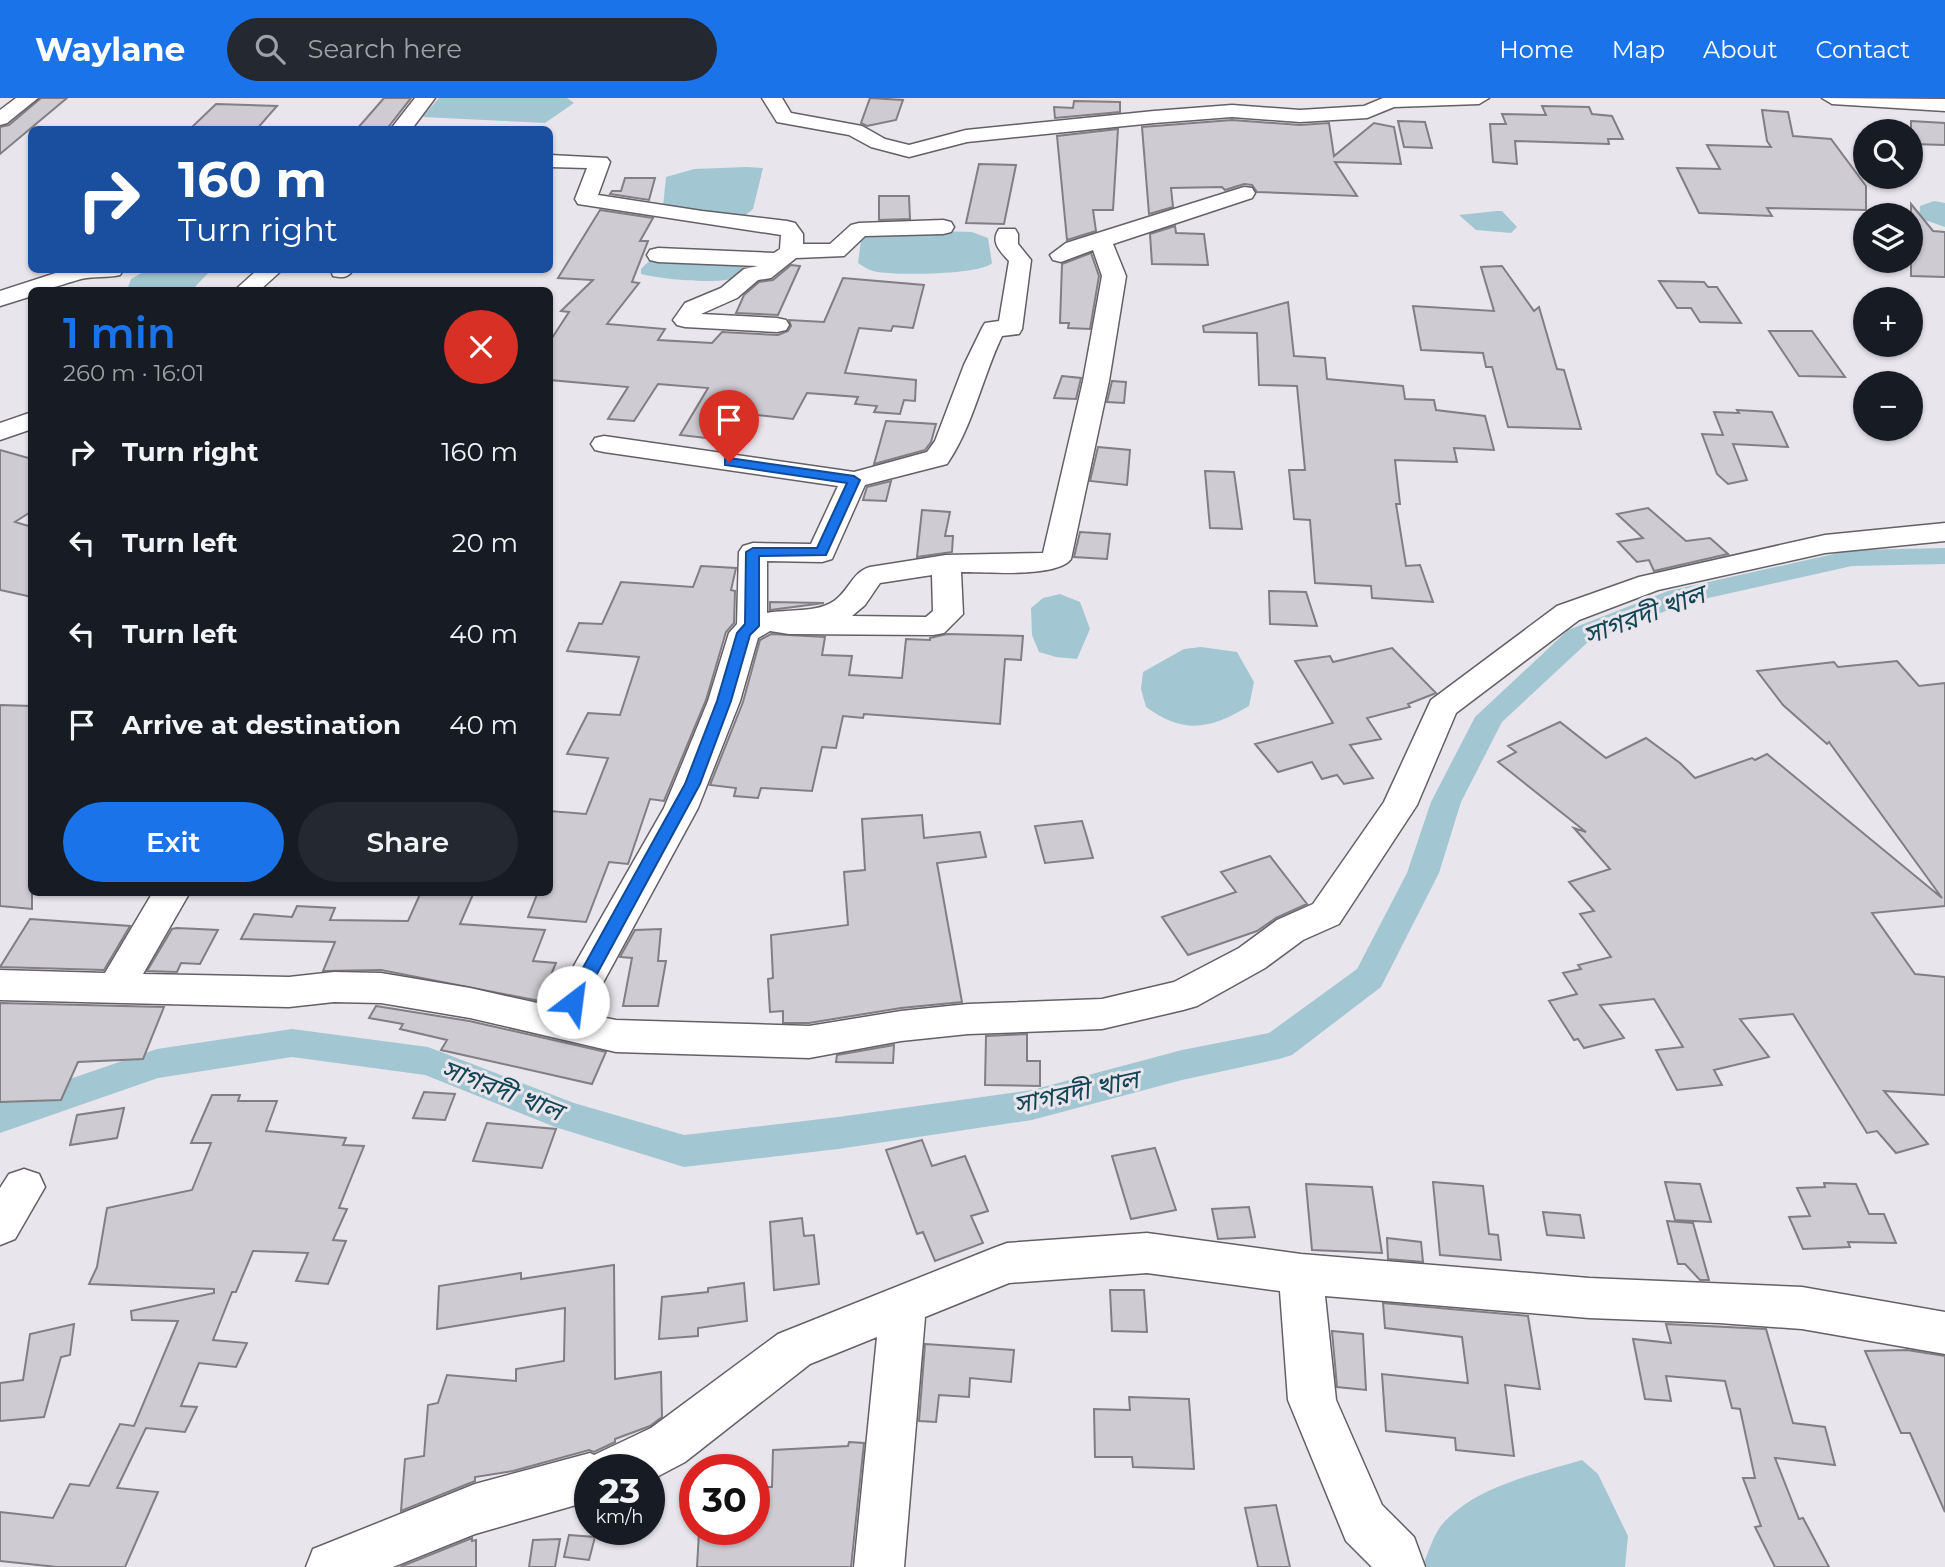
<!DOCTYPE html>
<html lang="en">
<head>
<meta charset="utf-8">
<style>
	:root { --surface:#171b24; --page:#242831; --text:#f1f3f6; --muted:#9ea1a6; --accent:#1a73e8 }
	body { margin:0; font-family:Montserrat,"Noto Sans Bengali",sans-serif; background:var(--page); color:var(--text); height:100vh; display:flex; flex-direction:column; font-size:26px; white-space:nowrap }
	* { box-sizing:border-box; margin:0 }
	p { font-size:23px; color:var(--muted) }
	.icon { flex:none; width:38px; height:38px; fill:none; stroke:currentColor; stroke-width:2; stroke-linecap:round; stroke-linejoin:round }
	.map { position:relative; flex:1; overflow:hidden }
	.panel { position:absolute; left:28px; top:189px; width:525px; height:609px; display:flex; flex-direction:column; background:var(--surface); border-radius:10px; box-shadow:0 2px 5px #0004 }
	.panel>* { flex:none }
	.banner { position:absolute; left:28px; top:28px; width:525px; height:147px; border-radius:10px; box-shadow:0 2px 5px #0004; background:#1a4fa0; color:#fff; overflow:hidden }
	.fabs { position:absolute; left:1853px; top:21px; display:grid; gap:14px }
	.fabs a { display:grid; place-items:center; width:70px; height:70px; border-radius:50%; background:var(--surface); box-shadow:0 2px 5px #0004; font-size:35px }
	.speed { position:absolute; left:574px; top:1356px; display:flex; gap:14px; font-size:35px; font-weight:700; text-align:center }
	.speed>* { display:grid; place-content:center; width:91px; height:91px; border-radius:50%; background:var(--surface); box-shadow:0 2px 5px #0004; line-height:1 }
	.speed small { font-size:18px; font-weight:400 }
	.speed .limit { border:10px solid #d22; background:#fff; color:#111 }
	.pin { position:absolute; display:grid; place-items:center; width:60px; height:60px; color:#fff; margin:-72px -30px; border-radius:50% 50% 50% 0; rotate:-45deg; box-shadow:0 0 7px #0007 }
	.pin .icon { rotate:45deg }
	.me { position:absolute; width:77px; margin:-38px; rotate:30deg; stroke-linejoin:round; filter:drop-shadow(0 0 5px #0008) }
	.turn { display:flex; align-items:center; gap:24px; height:147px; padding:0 35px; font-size:32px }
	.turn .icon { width:91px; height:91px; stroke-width:2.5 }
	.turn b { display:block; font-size:49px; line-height:60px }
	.round { display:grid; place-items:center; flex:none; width:74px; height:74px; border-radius:37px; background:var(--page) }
	.summary { display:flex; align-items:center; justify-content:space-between; height:119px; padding:0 35px }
	h1 { font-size:42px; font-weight:600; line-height:52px; color:var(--accent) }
	.primary-button { display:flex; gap:14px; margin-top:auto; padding:14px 35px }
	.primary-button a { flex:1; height:80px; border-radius:42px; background:var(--accent); color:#fff; font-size:28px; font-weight:600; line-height:80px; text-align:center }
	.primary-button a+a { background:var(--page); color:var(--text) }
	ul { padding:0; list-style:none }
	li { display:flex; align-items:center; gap:21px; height:91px; padding:0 35px }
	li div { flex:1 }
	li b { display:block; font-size:26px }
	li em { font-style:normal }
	header { display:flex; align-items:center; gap:42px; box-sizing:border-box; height:98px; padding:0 35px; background:var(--accent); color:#fff }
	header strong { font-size:33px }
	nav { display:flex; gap:38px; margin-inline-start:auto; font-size:24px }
	.search { width:490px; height:63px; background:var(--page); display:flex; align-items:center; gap:18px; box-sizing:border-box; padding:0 24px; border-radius:38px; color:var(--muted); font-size:26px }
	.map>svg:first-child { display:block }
</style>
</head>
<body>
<header>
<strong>Waylane</strong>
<div class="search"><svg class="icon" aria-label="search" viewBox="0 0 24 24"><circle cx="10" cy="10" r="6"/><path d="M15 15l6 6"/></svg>Search here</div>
<nav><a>Home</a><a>Map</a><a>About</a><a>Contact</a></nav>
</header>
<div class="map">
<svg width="1945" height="1469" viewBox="0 0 1945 1469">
	<rect width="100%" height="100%" fill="#e9e5ec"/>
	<path fill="#a3c7d2" d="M439,0H567L574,5L545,25L422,19Z
		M747,69L763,70L753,111L741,121L663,109L666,79L694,71Z
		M1934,103L1945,105V129L1919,120L1920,108Z
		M1497,113H1502L1517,129L1511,135L1476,132L1459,117Z
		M940,133L972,134L988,140L992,165C981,177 891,178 873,173C868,172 863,168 858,165L861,143L870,134Z
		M651,161L743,167V176C729,189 660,181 641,176V171Z
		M147,172H209V174L194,190L188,192H127L131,181Z
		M1060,496L1080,504L1090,531L1077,561L1056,559L1039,554L1032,537L1031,510L1043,500Z
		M1201,549L1237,554L1254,584L1249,608C1210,631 1185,637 1146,609L1141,591L1143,574L1184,551Z
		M1582,1362L1598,1376L1628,1438L1625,1469H1426L1424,1464C1429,1453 1433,1439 1440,1429C1472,1389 1535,1376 1582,1362Z"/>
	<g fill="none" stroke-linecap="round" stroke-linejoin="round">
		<path fill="#a3c7d2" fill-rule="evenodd" d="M1945,450V466L1852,468L1686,505L1588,544L1502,624L1461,704L1439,775L1381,889L1292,957L1279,961L1182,982L1032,1022L838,1051L684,1069L555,1029L425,977L292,959L158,980L0,1035V1005L157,951L292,931L428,949L574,1005L684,1037L838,1019L1032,992L1182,952L1269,935L1357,871L1407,775L1431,704L1475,619L1568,532L1668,493L1852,452Z"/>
	</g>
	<path fill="#cfcbd2" stroke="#817e84" stroke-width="2" d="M41,0H67L0,56V29L9,27Z
		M384,0H411L386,32H356Z
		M870,0L903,2L896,22L867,28L861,25Z
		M1074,3L1120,4V14L1055,20L1054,9L1073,10Z
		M216,6L277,8L256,32L192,29Z
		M1542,8L1589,9L1592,16L1612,18L1623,41H1608L1609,46L1515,43L1517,66L1493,64L1490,26H1506L1502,16L1546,17Z
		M1762,12L1788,14L1793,38L1831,41L1866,88V112L1767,110L1772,118L1699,115L1677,70L1720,71L1707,47L1771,49L1767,43Z
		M1232,22L1300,27L1329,25L1334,58L1374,25L1394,29L1401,66L1335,64L1357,98L1257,94L1252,87L1244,86L1225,92L1222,89L1171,90L1173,109L1149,116L1142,29Z
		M1398,23L1425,24L1432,50L1404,49Z
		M1911,23L1945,25V47L1911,46Z
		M1118,31L1113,112H1093L1096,133L1067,142L1057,38Z
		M979,66L1016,67L1004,126L966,125Z
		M625,80H655L649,102L610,96L612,93H621Z
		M879,98H909L910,121L879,122Z
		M1911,106L1933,133L1945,134V179L1911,178Z
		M600,112L653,120L640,143H648L632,184L639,185L607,226L665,231L658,242L712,245L722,234L778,237L788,233L791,228L789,222L824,224L843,180L924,187L913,230L893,228L891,233L859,230L845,275L916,282L915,303L904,302L900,316L874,314L877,308L855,306L858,299L807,295L793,321L757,317L741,344L680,337L708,290L658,286L634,323L608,321L628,289L550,282V243L569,214L561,213L593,182L558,180Z
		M1175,128L1176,135L1204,136L1208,167L1152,166L1150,136Z
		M1091,155L1099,178L1090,231L1068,230L1069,225H1060L1062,166Z
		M791,167L800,168L778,217L736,215L744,197L759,184L773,182Z
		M1502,168L1534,213L1539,209L1557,271L1564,272L1581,331L1508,329L1492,269H1486L1483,255L1421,252L1413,208L1494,213L1481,169Z
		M1659,183L1704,184L1708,189H1717L1741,225L1700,224L1691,210H1677Z
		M1288,204L1294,258L1325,260L1327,281L1403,288L1405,301L1434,302L1436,312L1485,318L1494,352L1454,350L1457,364L1395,362L1400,406H1396L1406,468L1420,467L1433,504L1372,500L1371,488L1315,485L1310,422L1294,421L1289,372H1305L1297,288L1259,287L1257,235L1204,234L1203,228Z
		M1769,233H1812L1845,279L1799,278Z
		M1062,278L1081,280L1076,301L1054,300Z
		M1112,283L1126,284L1124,305L1107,304Z
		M1737,312L1772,314L1788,349L1733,346L1747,382L1728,386L1717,376L1702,336L1723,337L1714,314L1739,315Z
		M886,323L936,326L931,344L925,352L874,366Z
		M1098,349L1130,352L1127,387L1090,383Z
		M0,352L32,361V413L15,424L32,429V499L0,492Z
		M1205,373L1234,374L1242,431L1210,430Z
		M891,383L886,403L863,402L867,389Z
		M1648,410L1686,443L1710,440L1728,456L1654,473L1649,462L1637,464L1618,444L1643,440L1617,416Z
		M922,412L950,414L945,438H953L952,454L917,459Z
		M1080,434L1110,436L1107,461L1074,459Z
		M701,468L736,470L731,492L735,493L734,525L726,534L706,602L664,703L650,701L628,766L609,764L586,824L528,819L538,794H550V713L586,716L608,660L567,656L588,615L620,617L639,559L567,553L579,525L602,526L621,484L693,489Z
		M1269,493L1306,494L1317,528L1270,526Z
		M770,504L824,505L770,512Z
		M771,536L825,539L822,557L852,558L849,577L902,580L906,541L930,542V540L947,536L1023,538L1021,562L1005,561L1000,626L864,616L863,620L843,618L836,650L822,649L812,693L761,690L758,700L734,698L736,690L710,687L743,604L760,542Z
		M1392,550L1436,595L1408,606L1410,609L1367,620L1381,641L1350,647L1373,680L1344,686L1337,677L1322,681L1312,664L1278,674L1255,646L1333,625L1295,563L1330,558L1333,564Z
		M1897,563L1919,588L1945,585V808L1872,815L1915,876L1945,879V997L1884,993L1928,1046L1896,1055L1877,1033L1867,1035L1793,916L1740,921L1769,959L1714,972L1722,987L1677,992L1656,952L1683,949L1654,901L1600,907L1624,940L1584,950L1578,941L1574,942L1549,903L1577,896L1563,875L1581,871L1578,867L1611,859L1580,816L1594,813L1569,784L1610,771L1574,730L1586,734L1498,664L1516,654L1508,648L1560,624L1606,660L1646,640L1680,665L1695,680L1752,660L1755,662L1767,656L1942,800L1829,644L1827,646L1783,607L1757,573L1834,564L1838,569Z
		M0,607L32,608V811L0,808Z
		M922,717L924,740L980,734L986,759L937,765L962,904L901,910L809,925H783V913L770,914L768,881L773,880L771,837L848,827L844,774L865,772L862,721Z
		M1082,723L1093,760L1045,765L1035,728Z
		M1270,758L1307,806L1276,820L1257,833L1188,857L1162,819L1236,794L1221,774Z
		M421,794H474L460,826L545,832L533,863L556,865L540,903L381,872L323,873L335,844L241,841L254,816L292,819L297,808L335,810L330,822L408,823Z
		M30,821L130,828L104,872L0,869Z
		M177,830L218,832L200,866L181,865L177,874L147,873L172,831Z
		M661,831L658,863H666L658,908H623L632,860L620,859L635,832Z
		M0,905L164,909L143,961L78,964L61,1002L0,1004Z
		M376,908L469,923L606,954L592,986L441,952L447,942L400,931L403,926L369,920Z
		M1027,936V963H1040V988L985,987L986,938Z
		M894,947L893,965L836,964L837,957Z
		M424,994L455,996L445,1022L413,1020Z
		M212,997H240L238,1003H277L266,1033L346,1040L343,1047L364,1048L339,1110L347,1111L333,1142L346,1143L328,1186L296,1183L308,1155L253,1153L236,1194H232L213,1242L247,1245L236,1269L199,1265L181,1308L197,1309L185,1334L146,1330L117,1390L158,1394L125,1469H57L0,1463V1414L53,1420L70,1386L89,1388L120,1326L134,1328L178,1223L132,1222L131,1213L214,1195V1191L89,1186L97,1169L107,1110L192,1092L211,1045H191Z
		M124,1010L117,1040L70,1047L77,1017Z
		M487,1025L556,1031L542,1070L473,1063Z
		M922,1042L932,1068L965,1058L988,1113L971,1118L983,1145L935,1163L923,1134L917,1136L886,1052Z
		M1155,1050L1176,1112L1131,1121L1112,1058Z
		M1433,1084L1483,1088L1489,1136L1498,1137L1501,1162L1440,1157Z
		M1665,1084L1700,1086L1711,1124L1675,1122Z
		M1824,1085L1856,1086L1869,1116H1884L1896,1145L1848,1144L1850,1149L1803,1151L1789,1119L1810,1118L1797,1090L1825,1089Z
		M1306,1086L1372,1089L1382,1155L1312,1152Z
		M1249,1109L1255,1139L1218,1141L1212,1111Z
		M1543,1114L1580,1117L1584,1140L1547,1137Z
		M802,1120L804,1138L814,1137L819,1186L774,1192L770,1124Z
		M1667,1123L1693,1125L1709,1182H1700L1685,1166H1678Z
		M1387,1140L1421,1144L1423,1164L1388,1161Z
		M614,1167L615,1281L661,1274L662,1319L650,1328L615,1341V1344L594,1354L589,1352L513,1373L475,1379V1383L401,1413L405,1361L424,1358L428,1307L438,1305L447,1277L516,1283V1271L564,1263L565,1210L437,1231L439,1188L521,1175V1181Z
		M744,1185L747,1223L698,1230V1238L659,1241L662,1199L708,1194V1190Z
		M1110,1192H1144L1147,1234L1112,1233Z
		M1383,1205L1528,1218L1540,1291L1505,1287L1514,1358L1456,1352L1455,1340L1386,1333L1382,1276L1468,1285L1462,1239L1385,1230Z
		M74,1226L70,1257L61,1259L44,1319L0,1323V1285L23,1282L30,1236Z
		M1666,1226L1766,1231L1793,1325L1825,1329L1835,1367L1775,1360L1799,1421L1803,1420L1829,1469H1775L1755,1429L1761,1428L1743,1380H1755L1740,1311L1732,1310L1725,1283L1666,1278L1671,1303L1645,1301L1633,1241L1671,1245Z
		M1332,1233L1363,1236L1366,1292L1337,1289Z
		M925,1246L1014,1252L1011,1284L970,1280L969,1299L939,1297L936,1324L919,1323Z
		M1907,1252L1945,1258V1414L1910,1335H1901L1865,1253Z
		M1129,1299L1189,1301L1194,1371L1133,1369L1132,1359H1095L1094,1311L1130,1312Z
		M849,1344L864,1345L851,1469H697L699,1434L754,1432V1389H772L773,1352L848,1348Z
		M1276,1407L1290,1469H1258L1245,1410Z
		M569,1437L595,1439L589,1462L564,1459Z
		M472,1440V1443L476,1442V1469H400Z
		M560,1441L555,1469H529L533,1442Z"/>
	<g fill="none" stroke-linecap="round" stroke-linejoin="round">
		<g stroke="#646066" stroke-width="3">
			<path id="minor" d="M16,0H38L7,25L0,27V12Z
				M415,0H435L411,32H390Z
				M762,0H782L791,15L862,28L885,41L909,47L966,32L1154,13L1232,7L1300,12L1364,8L1383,0H1489L1479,6L1394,9L1367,20L1300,24L1232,19L1154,25L967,44L909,59L871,49L849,37L777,24Z
				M1822,0L1945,1V13L1832,6Z
				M550,57L607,60L610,64L598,97L702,113L787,123L795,125L803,136V146H830L851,127L859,125L943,122L951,124L954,129L951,134L943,136L865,138L844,158L796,160L771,180L758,182L737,200L701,216L777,220L786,222L789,227L786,232L777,234L685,229L677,227L673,222L685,205L721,190L744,171L758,168L658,164L650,162L647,157L650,152L658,150L774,155L780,151L781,137L578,106L575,101L587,70L550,69Z
				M1244,89L1252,90L1255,95L1252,100L1113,146L1126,178L1109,283L1071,461C1057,480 985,474 961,474L963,516L944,535L933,537L789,536L770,533L758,540L740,603L698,710L586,916L616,922L809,928L901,913L968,906L1102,901L1174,884L1239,850L1277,822L1313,806L1384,704L1431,602L1557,508L1639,479L1825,437L1945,425V443L1825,455L1658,492L1579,522L1456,615L1417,707L1339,826L1303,842L1265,870L1197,908L1183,912L1102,931L968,936L901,943L809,960L616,954L470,920L381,905L334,904L289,909L0,902V872L105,875L153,794H190L143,876L289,879L334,874L381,875L470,890L551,908L664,710L708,603L729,535L737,526L739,454L743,448L753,445L811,446L838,388L604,354L595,352L591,346L595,340L604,338L854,374L927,354L935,343L964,267L982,230L985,225L999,223L1009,163C1000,153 990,144 999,131H1015L1018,136V146L1031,162L1022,231L1019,236L1002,238C982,280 973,328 947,366L865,387L832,461L822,464L767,463V515C788,511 817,515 834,503C849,493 852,474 870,469L946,457L1043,455L1083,283L1102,178L1093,152L1061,164L1053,162L1050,157L1066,145ZM932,477L933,513L926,519L852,518L865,507L880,485Z
				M65,172H123L120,177C107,180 94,178 81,181C63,186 50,192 32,192V198L0,208V193Z
				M257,172H282L260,192H235Z
				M331,172H353C348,180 342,180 333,178Z
				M32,314V331L0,342V325Z
				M24,1071L39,1076L45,1089L15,1141L0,1147V1090L9,1076Z
				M1147,1135L1301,1156L1589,1180L1802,1189L1945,1214V1256L1802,1231L1719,1225L1589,1220L1325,1198L1336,1302L1382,1407L1414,1439L1425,1469H1372L1346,1443L1288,1302L1280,1193L1147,1175L1009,1185L925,1219L904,1469H854L877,1239L810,1266L685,1364L649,1383V1372H590V1403L475,1436L393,1469H306L313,1451L475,1386L590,1355L594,1357L651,1330L778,1236L991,1151L1007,1145Z"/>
		</g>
		<use href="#minor" fill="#fff" fill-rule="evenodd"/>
	</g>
	<path fill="#1a73e8" stroke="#114b97" stroke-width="2" d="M729,360L854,378L860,382L826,457L759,458V528L750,537L731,603L700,686L579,909H567L564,904L685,686L717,603L737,535L745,526L746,454L753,450H817L847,385L725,367V361Z"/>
	<g text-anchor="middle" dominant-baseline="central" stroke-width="6" stroke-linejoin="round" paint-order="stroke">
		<g font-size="26" font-style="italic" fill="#134654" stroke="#e9e5ec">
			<text transform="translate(1644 517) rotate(-20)">সাগরদী খাল</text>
			<text transform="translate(502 992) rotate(21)">সাগরদী খাল</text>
			<text transform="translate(1076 994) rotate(-12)">সাগরদী খাল</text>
		</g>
	</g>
</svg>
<div class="fabs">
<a><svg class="icon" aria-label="search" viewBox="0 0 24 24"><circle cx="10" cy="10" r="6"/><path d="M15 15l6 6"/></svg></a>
<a><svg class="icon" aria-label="layers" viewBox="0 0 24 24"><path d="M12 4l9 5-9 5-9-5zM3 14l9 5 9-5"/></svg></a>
<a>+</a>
<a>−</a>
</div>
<div class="speed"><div>23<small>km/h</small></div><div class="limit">30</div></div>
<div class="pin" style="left:729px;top:364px;background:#d93025"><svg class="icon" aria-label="arrive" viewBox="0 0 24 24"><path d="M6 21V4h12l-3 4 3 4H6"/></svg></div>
<svg class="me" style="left:573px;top:904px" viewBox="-20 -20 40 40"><circle r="19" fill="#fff"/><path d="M0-13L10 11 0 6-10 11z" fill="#1a73e8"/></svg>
<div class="banner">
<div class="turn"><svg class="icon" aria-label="right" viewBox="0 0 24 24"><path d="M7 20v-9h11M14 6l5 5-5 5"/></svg><div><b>160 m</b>Turn right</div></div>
</div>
<section class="panel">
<div class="summary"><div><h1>1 min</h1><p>260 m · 16:01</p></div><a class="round" style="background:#d93025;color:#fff"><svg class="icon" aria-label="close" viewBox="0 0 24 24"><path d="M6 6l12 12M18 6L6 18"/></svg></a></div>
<ul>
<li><svg class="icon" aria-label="right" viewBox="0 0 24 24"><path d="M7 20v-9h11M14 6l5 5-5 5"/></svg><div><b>Turn right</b></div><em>160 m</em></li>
<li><svg class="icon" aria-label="left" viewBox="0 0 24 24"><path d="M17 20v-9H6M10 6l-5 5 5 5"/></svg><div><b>Turn left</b></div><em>20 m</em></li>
<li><svg class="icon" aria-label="left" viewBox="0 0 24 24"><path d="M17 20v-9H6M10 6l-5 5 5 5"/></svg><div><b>Turn left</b></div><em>40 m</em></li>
<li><svg class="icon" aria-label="arrive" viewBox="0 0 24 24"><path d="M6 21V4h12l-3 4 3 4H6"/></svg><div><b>Arrive at destination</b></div><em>40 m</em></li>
</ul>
<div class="primary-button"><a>Exit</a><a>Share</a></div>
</section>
</div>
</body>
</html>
